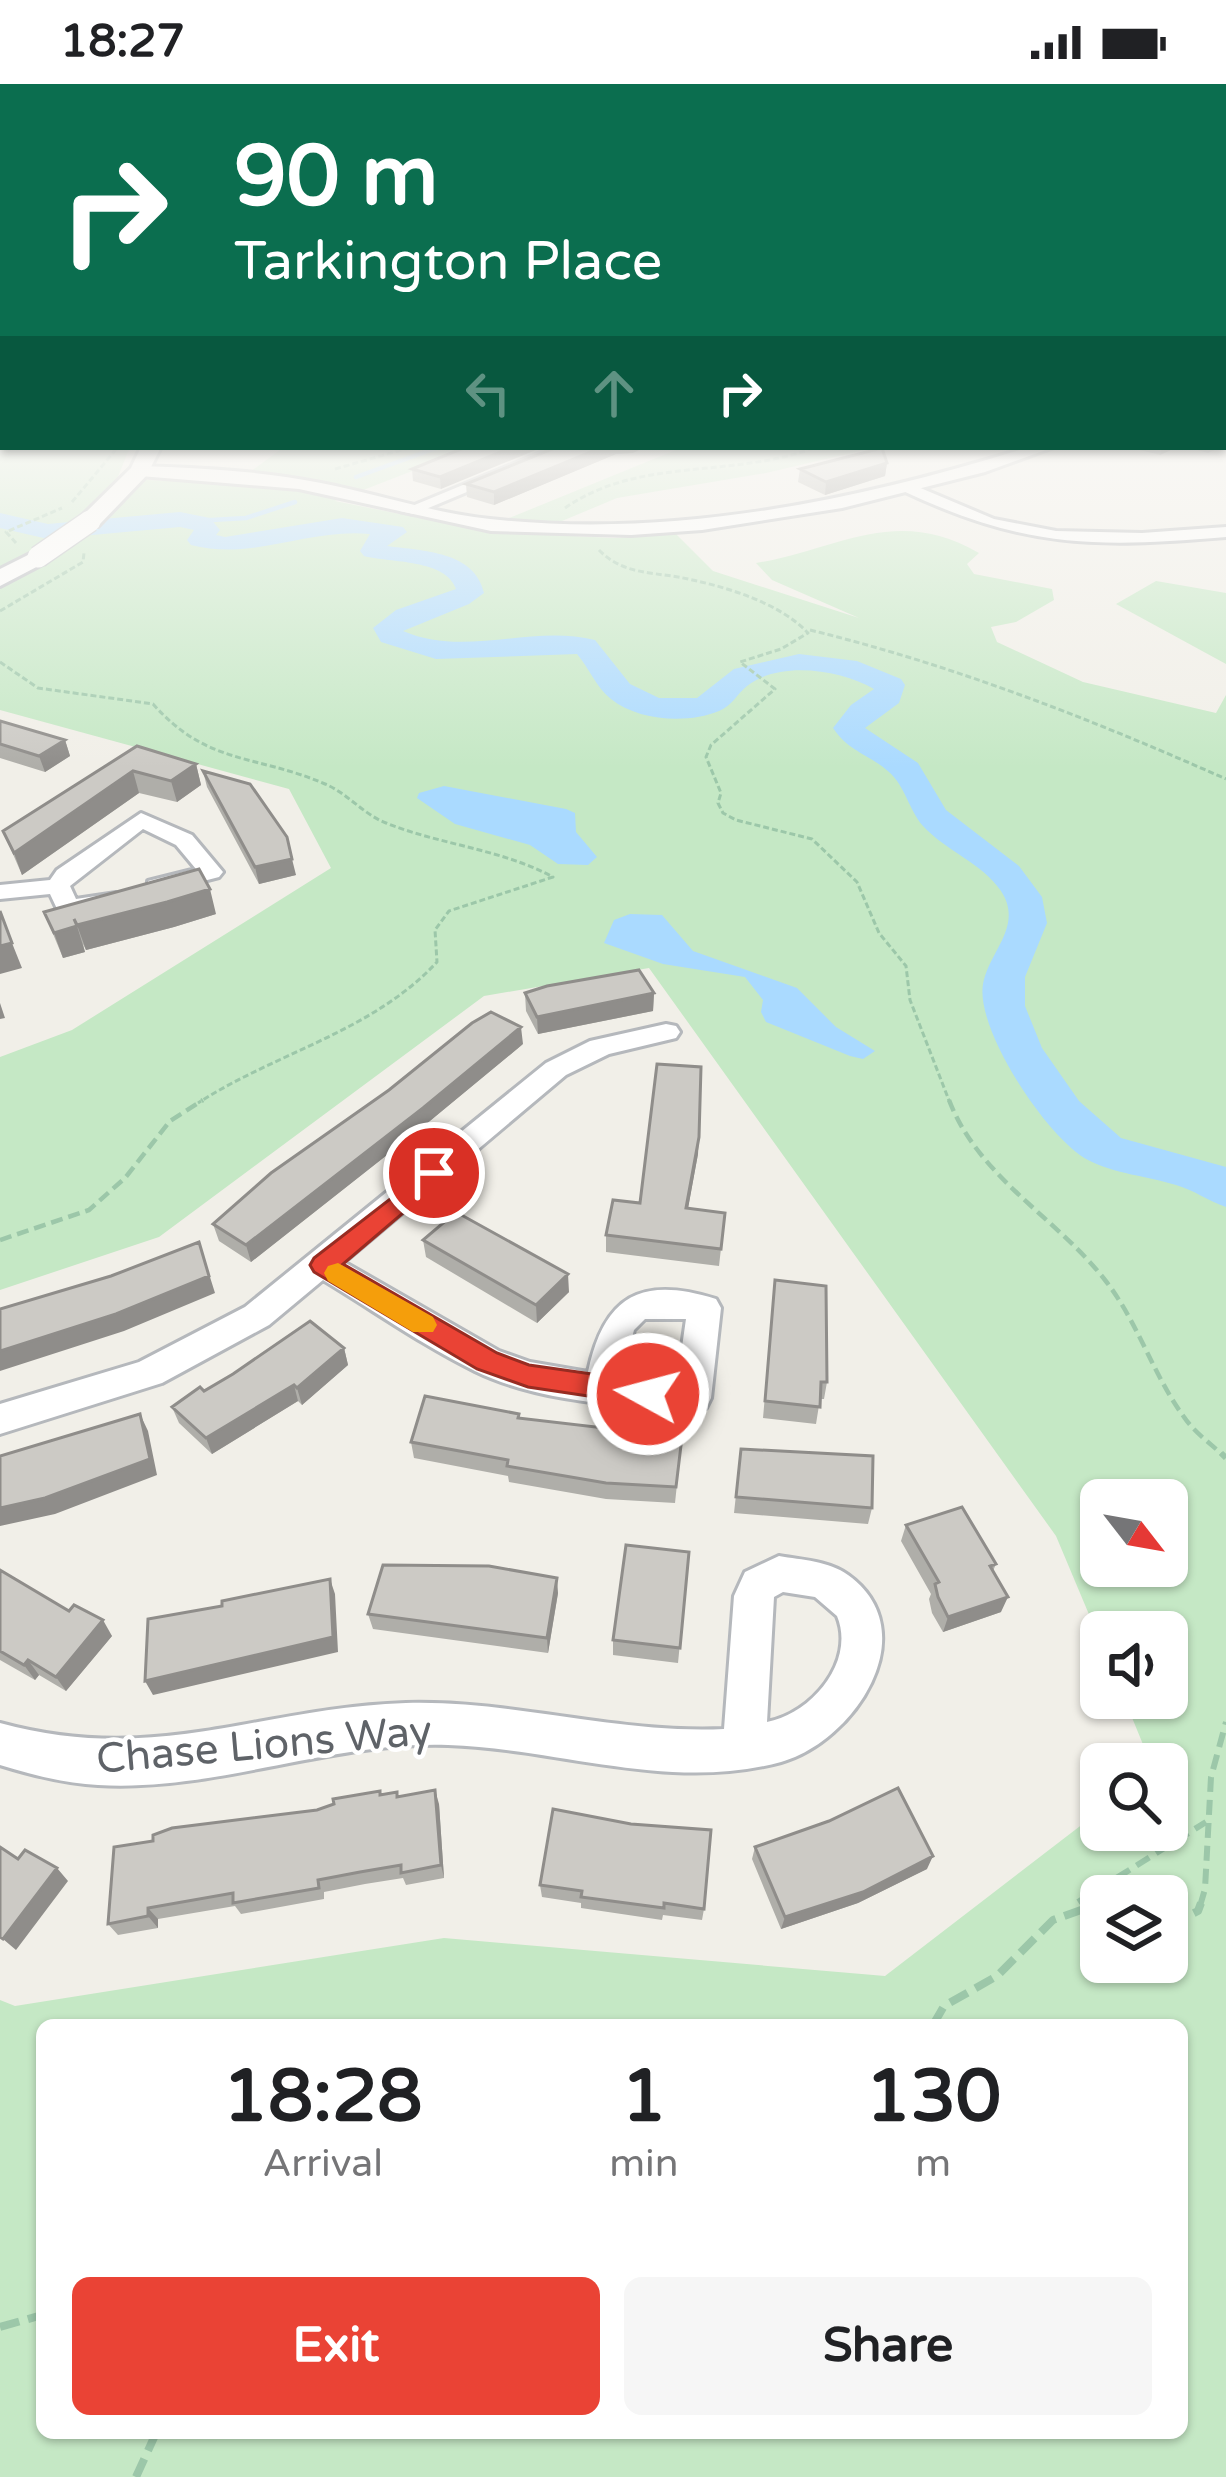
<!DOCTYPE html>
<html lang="en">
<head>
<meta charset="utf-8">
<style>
	:root { --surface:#fff; --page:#f6f6f6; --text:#202124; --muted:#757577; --accent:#ea4335 }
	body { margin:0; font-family:"Varela Round",sans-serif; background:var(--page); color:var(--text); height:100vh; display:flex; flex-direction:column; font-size:45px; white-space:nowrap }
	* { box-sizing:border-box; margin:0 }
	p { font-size:39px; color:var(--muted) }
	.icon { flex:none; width:66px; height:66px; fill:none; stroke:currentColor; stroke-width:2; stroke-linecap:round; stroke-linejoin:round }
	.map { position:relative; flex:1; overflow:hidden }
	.side { position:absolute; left:36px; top:1935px; width:1152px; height:420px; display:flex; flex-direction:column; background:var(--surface); border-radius:18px; box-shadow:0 3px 9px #0004 }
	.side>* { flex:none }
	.top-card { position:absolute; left:0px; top:0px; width:1227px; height:366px; box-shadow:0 3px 9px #0004; background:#0b6e4f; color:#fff; overflow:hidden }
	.needle { width:78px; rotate:121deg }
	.tools { position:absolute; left:1080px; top:1395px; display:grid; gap:24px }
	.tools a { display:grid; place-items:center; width:108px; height:108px; border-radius:18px; background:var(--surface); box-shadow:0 3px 9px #0004; font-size:60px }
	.pin { position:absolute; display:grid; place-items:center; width:102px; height:102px; color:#fff; margin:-51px; border:6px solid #fff; border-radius:50%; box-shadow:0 3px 12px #0007 }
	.me { position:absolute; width:132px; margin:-66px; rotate:277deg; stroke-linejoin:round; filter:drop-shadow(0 0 9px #0008) }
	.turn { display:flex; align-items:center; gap:42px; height:252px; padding:0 36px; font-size:54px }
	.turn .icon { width:156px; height:156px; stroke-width:2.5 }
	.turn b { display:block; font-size:84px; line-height:102px }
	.lanes { display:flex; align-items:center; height:114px; padding:0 36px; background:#0003; justify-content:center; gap:60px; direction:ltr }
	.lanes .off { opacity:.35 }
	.eta { display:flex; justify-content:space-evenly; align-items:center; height:204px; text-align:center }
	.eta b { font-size:72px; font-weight:700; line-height:84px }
	.cta { display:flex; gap:24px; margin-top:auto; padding:24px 36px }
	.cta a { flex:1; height:138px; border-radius:18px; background:var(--accent); color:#fff; font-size:48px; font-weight:700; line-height:138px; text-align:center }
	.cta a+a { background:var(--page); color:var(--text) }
	.status { display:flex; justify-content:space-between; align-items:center; height:84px; padding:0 60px; background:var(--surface); direction:ltr }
	.status svg { height:33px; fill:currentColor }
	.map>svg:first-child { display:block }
</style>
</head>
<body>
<div class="status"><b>18:27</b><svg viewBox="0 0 49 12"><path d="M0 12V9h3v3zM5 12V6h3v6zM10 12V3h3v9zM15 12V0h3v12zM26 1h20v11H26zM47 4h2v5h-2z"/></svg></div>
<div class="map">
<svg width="1226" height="2393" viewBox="0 0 1226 2393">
	<rect width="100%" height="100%" fill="#f1efe8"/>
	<path fill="#c5e8c5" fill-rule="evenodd" d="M0,349L3,363H130L117,395L235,399L284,363H474L335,417L480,446L683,363H877L766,389L617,414L531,450L614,454L676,450L713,487L859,534L772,496L756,479C837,466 896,420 979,469L967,480L974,490L1052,505L1054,516L1016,538L991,543L997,558L1083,598L1216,629L1226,611V2393H0V1916L15,1922L444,1854L885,1892L1101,1726V1746H1167V1680H1151L1124,1614H1167V1548H1101V1559L1056,1452L649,884L484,912L159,1153L0,1206V973L72,946L331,784L289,705L0,626ZM1101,1416H1167V1482H1101ZM1101,1812H1167V1878H1101ZM42,1941H1182V2349H42Z
		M1156,497L1226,509V580L1116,520Z"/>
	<path fill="#aadaff" d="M444,702L566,725L575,729L576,748L597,773L588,781L558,780L530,761L455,740L417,714L419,709Z
		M630,830L662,831L693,867L797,904L836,943L875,967L863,975L850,972L766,938L761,928L763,916L745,893L663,880L604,859L614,836Z"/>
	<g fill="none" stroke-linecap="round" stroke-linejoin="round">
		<path stroke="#aadaff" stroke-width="4.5" d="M356,393L439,363
			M194,437L246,434L295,418"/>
		<path fill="#aadaff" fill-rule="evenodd" d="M180,428L210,434L220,446L216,451L225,453L342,434L403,443L407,448L387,462C423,467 475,467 484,509L469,520L403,547C465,574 531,540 595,556L630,600L659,614H697L734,585L799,570L857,577L901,595L905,601L899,619L865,644L918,679L946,726L1019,782L1042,813L1047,839L1025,893V922L1042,964L1079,1017L1121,1054L1226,1083V1123C1208,1117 1194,1106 1176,1101C1147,1092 1115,1090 1088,1076C1048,1055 975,946 983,900C989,867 1024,842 1001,807C982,779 946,767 923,742C909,726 905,702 889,688C869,670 849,668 833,644L851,621L874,605C841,586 780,576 747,602C737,610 732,622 719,627C688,640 638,637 611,615C596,603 589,584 577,570L436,575L381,558L373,544L396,526L456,505C446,475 391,479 364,472L360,467L370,450C308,444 254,477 191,461L187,456L194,446L180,443L48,455L0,444V429L48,440Z"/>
		<g stroke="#b5b8bc" stroke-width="6">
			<path id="minor" d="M555,363H575L414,430L400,427Z
				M901,400H911L994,435L1056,447L1142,449L1226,443V453C1093,464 1024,464 901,406Z
				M141,729L192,751L223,788L219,793L157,809L148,807V797L196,785L176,761L143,745L70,802L76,815L116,809V819L68,831L59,829L50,810L0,815V801L50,796L57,786Z
				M666,940L676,942L680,948L676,954L609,970L566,991L344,1178L499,1267L530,1278L588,1288C604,1213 640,1191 716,1215L721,1224L711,1314L706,1324L693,1328C621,1321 541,1319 475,1287C422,1261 373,1226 323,1196L269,1241L162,1299L0,1350V1320L139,1278L245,1223L546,979L590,957ZM645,1235H686L677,1298L622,1293L634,1246Z
				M779,1472C802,1476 829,1477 848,1491C927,1548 854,1658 781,1678C670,1708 560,1665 448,1661C330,1657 216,1708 98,1701C64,1699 32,1691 0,1681V1639C157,1682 256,1624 406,1619C513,1616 617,1650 724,1645L734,1512L745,1488ZM783,1508L815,1513L837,1532C856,1578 811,1630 767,1638L774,1513Z"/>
		</g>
		<g stroke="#b5b8bc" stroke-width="6">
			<path id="tertiary" d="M1029,363H1054L985,388L842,424L702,446L631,451L491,447L299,405L140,392L131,387L140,382C201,384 262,387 321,399C378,410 433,429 490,435C673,455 855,417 1029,363Z"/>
		</g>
		<g stroke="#b6babf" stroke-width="6">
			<path id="secondary" d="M141,363H161L147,391L98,442H82V432L131,384Z
				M38,466L46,468V478L0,502V485Z"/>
		</g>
		<path stroke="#9cc7a9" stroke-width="3" stroke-dasharray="6 3" stroke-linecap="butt" d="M335,385L412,363
			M72,418L118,363
			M565,424C639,372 735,395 816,363
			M16,459L6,448L62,424
			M599,466C621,489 648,488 678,493C720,501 778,517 808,549L781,565L740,578L775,605L711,661L706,673L721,709L718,719L723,729L736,736L812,755L857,798L879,849L906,882L910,916L950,1019
			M0,527L83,478L84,469
			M810,546C953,581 1091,635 1226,695
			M0,578L38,604L153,620C208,682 256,670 325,700C347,709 363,730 386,739C441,761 501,765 553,793L449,827L435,846L437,878C372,948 277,968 198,1019"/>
		<path stroke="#9cc7a9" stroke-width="4.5" stroke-dasharray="12 6" stroke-linecap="butt" d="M949,1016C979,1094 1056,1133 1105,1196C1138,1238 1153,1291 1184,1333C1194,1348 1211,1360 1224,1372
			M0,1156L89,1126L125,1094L170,1037L203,1016"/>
		<path stroke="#9cc7a9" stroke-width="6" stroke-dasharray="15 8" stroke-linecap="butt" d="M1221,1369L1226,1374
			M1078,1818L1206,1738
			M1083,1822L1101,1819
			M1200,1822L1205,1805L1211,1693L1226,1638"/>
		<path stroke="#9cc7a9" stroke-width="8" stroke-dasharray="20 9" stroke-linecap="butt" d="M1167,1832L1180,1836L1198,1827L1201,1819
			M933,1941L944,1922L997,1892L1053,1836L1101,1819
			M0,2243L42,2231
			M136,2393L156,2349"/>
		<use href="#minor" fill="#fff" fill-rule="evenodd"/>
		<use href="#tertiary" fill="#fff" fill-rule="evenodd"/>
		<use href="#secondary" fill="#fff" fill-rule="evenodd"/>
		<g stroke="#b6babf" stroke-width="24" stroke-linecap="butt">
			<path id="secondary-bridge" d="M38,473L90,437"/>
		</g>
		<use href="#secondary-bridge" stroke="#fff" stroke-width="21"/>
	</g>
	<path fill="#afaea9" d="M466,363L441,405L413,397L412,385Z
		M557,363L633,369L616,370L494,421L467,413L466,400Z
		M1128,363H1177L1160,371Z
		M1187,363H1221L1208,369Z
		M887,379L885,392L825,411L798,398L800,385Z
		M0,637L65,656L70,672L45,688L0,674Z
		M137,662L196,680L201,701L177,718L139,709L22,791L3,747Z
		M203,687L296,791L259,800L207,703Z
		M44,828L216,830L174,843L86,866L83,860L85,868L63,874Z
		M525,909H654L653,927L538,950L526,927Z
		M523,960L425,1041L251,1178L219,1157L213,1140Z
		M698,1070L688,1124L725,1129L719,1182L606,1168V1151L640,1119Z
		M423,1156L569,1208L537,1239L426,1173Z
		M775,1196L827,1298L824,1315H820L816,1340L763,1334Z
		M344,1264L348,1281L302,1321L298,1317L212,1370L179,1339L172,1323L204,1307Z
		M519,1334L682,1353L675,1419L606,1415L509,1398L508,1392L414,1374L411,1358Z
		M741,1365L872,1424L868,1440L734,1429Z
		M906,1441L996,1480L993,1487L1001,1528L943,1548L932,1529L929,1515L931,1510L901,1457Z
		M689,1468L678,1579L613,1571V1556Z
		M0,1486L112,1552L66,1607L39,1591L35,1596L0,1576Z
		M558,1509L548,1569L373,1545L368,1530Z
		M397,1708L398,1713L439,1720L444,1794L406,1801L403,1794L365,1800L324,1808V1815L241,1830L235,1822L158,1835V1844L118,1851L108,1840L317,1726Z
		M755,1763L927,1785L858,1819L781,1845L752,1775Z
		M540,1801L704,1825L702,1836L663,1831L662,1836L581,1824V1819L542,1813Z"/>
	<path fill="#8f8d8a" d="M513,363H543L441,405L440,393Z
		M603,363H645L633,369L616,370L494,421V408Z
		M1162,363H1177L1160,371Z
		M887,379L885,392L825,411L826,398Z
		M65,656L70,672L45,688L39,672Z
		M196,680L201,701L177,718L171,697Z
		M133,687L139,709L22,791L14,769Z
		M292,775L296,791L259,800L255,783Z
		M210,805L216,830L174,843L86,866L77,841Z
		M77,842L85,868L63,874L54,849Z
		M12,859L22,884L0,890V862Z
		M654,909L653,927L538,950L537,933Z
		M0,919L5,934L0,935Z
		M521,943L523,960L425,1041L251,1178L246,1161Z
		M699,1053L698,1070L685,1141L686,1124Z
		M199,1158L215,1209L124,1247L0,1287V1267Z
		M568,1190L569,1208L537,1239L536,1221Z
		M344,1264L348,1281L302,1321L297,1304Z
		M294,1301L298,1317L212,1370L206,1354Z
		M140,1330L148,1347L157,1391L55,1430L0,1442V1424Z
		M557,1494L558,1509L548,1569L547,1554Z
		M330,1495L335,1510L338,1568L153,1611L145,1597Z
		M1008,1513L1001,1528L943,1548L948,1533Z
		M103,1536L112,1552L66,1607L56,1593Z
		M28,1576L39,1591L35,1596L24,1581Z
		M435,1706L439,1720L444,1794L441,1781Z
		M933,1772L927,1785L858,1819L781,1845L785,1833Z
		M57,1784L68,1797L16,1866L3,1855Z
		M148,1824L158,1835V1844L148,1832Z"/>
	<path fill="#cccac5" stroke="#8f8d8a" stroke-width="3" d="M466,363H513L440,393L412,385Z
		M557,363H603L494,408L466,400Z
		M882,364L887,379L826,398L800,385Z
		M0,637L65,656L39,672L0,660Z
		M137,662L196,680L171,697L133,687L14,769L3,747Z
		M203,687L250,700L287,753L292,775L255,783Z
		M199,785L210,805L167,818L77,841L74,835L77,842L54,849L44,828Z
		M0,827L12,859L0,862Z
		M639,886L654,909L537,933L525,909L547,902Z
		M491,928L521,943L423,1024L246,1161L213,1140L271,1089L389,1006L472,939Z
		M657,980L701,983L699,1053L686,1124L725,1129L721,1165L606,1151L613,1116L640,1119Z
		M456,1128L568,1190L536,1221L423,1156Z
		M199,1158L209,1192L116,1230L0,1267V1225L111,1192Z
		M775,1196L826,1202L827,1298H821L820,1323L765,1317Z
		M310,1237L344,1264L297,1304L294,1301L206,1354L172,1323L200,1303L204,1307L233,1290Z
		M425,1312L519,1330L518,1334L682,1353L676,1403L606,1399L507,1382L508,1376L411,1358Z
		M140,1330L150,1375L45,1414L0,1424V1372Z
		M741,1365L873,1372L872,1424L736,1413Z
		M962,1423L996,1480L990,1482L1008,1513L948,1533L938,1513L935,1500L939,1498L906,1441Z
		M626,1461L689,1468L680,1564L613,1556Z
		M383,1481L489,1482L557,1494L547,1554L368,1530Z
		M0,1486L69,1527L74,1521L103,1536L56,1593L28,1576L24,1581L0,1567Z
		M330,1495L333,1553L145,1597L148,1535L222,1522V1517Z
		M898,1704L933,1772L863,1808L785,1833L755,1763L829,1737Z
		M435,1706L441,1781L401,1789V1781L360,1788L318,1796L319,1804L233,1819V1809L148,1824V1832L108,1840L114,1763L153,1757V1751L172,1744L317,1726L334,1720L333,1715L380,1707V1711L397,1708V1713Z
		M553,1725L631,1740L711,1746L704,1825L664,1819V1824L581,1813L582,1807L540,1801Z
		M0,1763L18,1775L25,1766L57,1784L3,1855L0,1853Z"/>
	<linearGradient id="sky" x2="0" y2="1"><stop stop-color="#8fc3f1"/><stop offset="0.51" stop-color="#f9f8f5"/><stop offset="1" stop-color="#f9f8f5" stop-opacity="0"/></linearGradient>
	<rect width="1226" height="684" fill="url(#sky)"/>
	<path fill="#ea4335" stroke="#982c22" stroke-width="3" d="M434,1081L443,1083L446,1089L443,1095L343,1180L497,1269L529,1281L648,1298L658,1301L662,1310L658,1318L648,1321L528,1303L477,1285L314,1188L310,1181L314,1174Z"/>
	<path fill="#f59e0b" d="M338,1179L433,1233L437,1241L433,1248H413L328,1197L324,1189L328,1182Z"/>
	<g text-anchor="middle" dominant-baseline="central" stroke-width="9" stroke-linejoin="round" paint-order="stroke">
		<g font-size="42" fill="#5f6368" stroke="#fff">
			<text transform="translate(264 1661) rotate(-5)">Chase Lions Way</text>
		</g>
	</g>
</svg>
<div class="tools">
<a><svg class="needle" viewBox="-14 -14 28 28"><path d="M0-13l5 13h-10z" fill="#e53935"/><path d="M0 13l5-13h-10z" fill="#757577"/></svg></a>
<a><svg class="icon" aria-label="sound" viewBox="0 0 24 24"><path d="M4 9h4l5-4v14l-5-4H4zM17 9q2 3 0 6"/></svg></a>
<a><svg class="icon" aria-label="search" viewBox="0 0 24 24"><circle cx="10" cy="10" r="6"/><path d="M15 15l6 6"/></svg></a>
<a><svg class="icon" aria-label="layers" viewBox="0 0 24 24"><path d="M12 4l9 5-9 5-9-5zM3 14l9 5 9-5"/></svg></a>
</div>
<div class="pin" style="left:434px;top:1089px;background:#d93025"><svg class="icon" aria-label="arrive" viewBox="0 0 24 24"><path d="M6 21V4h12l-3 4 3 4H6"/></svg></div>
<svg class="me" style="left:648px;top:1310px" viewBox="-20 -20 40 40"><circle r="17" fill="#ea4335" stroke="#fff" stroke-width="3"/><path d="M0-11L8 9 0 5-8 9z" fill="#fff"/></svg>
<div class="top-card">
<div class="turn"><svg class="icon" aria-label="right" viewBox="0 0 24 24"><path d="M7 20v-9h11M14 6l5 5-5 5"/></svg><div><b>90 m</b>Tarkington Place</div></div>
<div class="lanes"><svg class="icon off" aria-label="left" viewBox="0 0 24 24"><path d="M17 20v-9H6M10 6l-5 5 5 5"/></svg><svg class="icon off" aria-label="ahead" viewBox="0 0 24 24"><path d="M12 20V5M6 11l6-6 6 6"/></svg><svg class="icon" aria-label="right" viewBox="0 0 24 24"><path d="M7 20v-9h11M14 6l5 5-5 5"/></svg></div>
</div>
<section class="side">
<div class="eta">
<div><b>18:28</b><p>Arrival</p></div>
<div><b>1</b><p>min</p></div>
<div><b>130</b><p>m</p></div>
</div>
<div class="cta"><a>Exit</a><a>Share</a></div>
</section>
</div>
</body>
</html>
